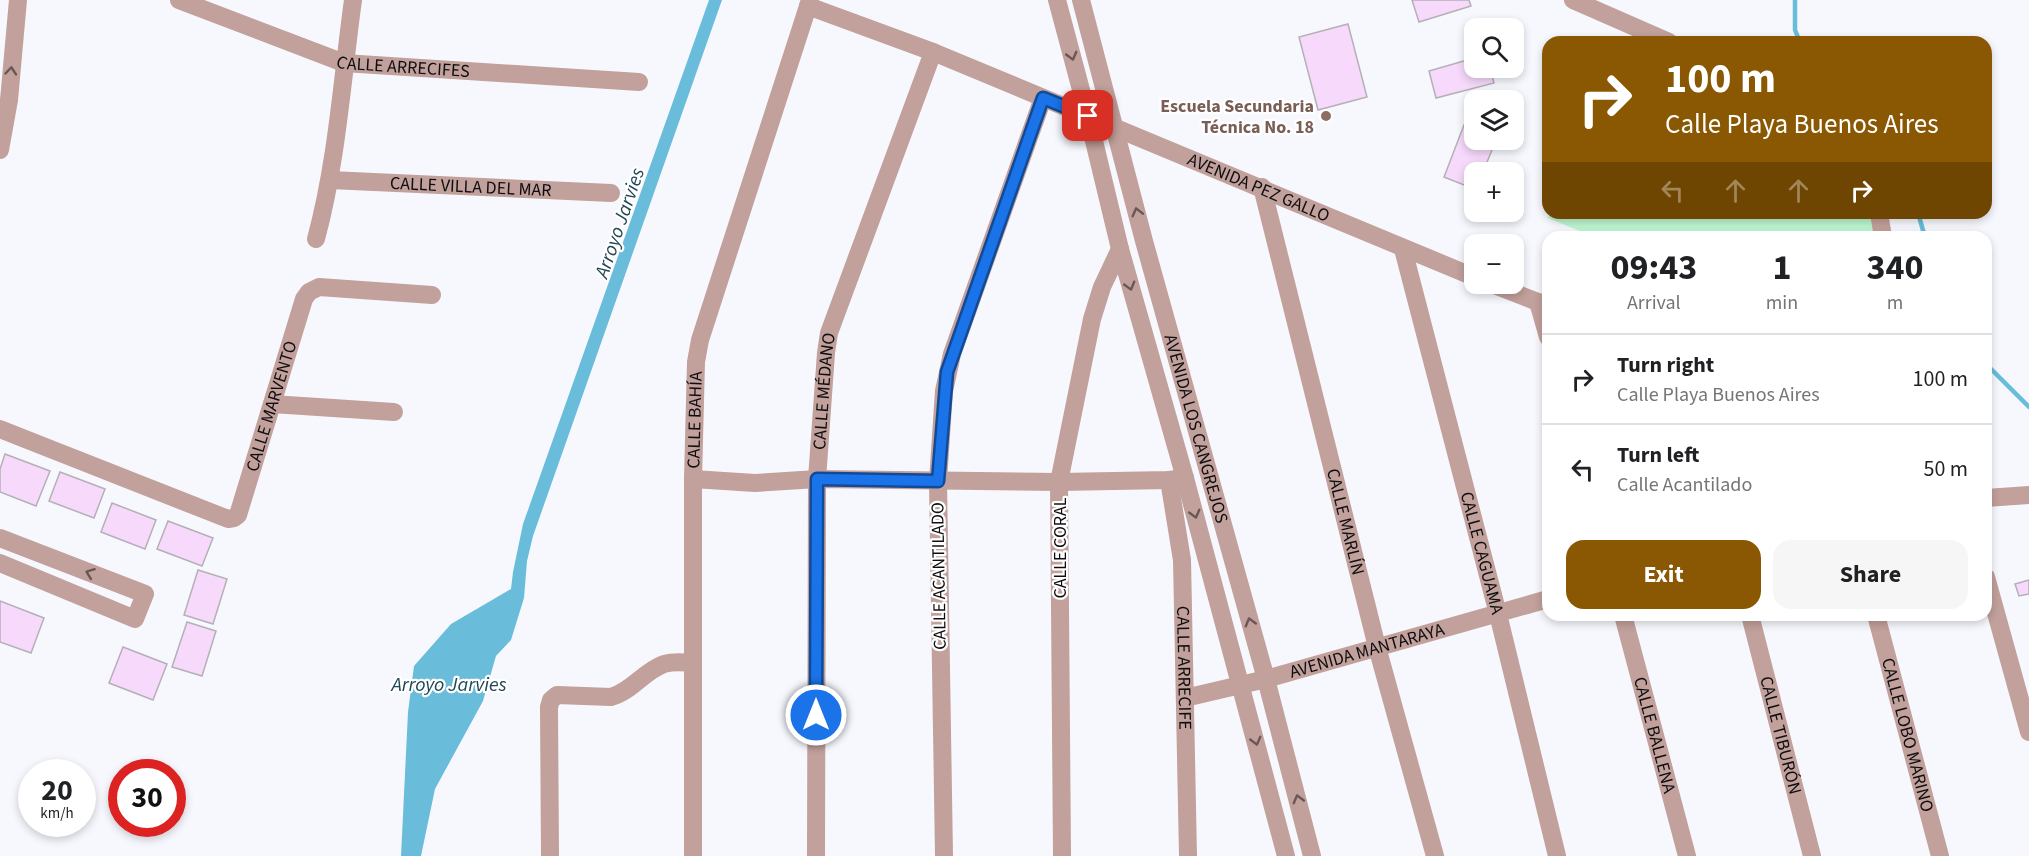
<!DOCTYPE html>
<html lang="en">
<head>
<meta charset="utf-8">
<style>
	:root { --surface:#fff; --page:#f6f6f6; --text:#202124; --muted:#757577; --line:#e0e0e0; --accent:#8a5802 }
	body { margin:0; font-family:"Source Sans 3",sans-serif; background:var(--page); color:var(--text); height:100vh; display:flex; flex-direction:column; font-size:22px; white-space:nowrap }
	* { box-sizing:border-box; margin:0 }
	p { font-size:20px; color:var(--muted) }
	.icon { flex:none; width:33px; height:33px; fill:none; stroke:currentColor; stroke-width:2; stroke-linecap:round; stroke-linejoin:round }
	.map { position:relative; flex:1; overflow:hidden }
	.panel { position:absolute; left:1542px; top:231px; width:450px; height:390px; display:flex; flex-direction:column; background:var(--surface); border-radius:18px; box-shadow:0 3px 9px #0003 }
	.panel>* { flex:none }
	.top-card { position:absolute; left:1542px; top:36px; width:450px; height:183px; border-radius:18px; box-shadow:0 3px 9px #0003; background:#8a5802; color:#fff; overflow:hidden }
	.tools { position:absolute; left:1464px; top:18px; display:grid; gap:12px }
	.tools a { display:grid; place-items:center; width:60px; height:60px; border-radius:12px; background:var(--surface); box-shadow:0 3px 9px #0003; font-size:30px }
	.speed { position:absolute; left:18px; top:759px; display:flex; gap:12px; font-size:30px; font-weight:700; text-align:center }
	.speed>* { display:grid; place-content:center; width:78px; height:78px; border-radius:50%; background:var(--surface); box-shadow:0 3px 9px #0003; line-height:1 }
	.speed small { font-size:15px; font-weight:400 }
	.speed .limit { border:9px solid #d22; background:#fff; color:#111 }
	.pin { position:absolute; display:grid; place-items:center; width:51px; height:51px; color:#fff; margin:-26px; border-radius:12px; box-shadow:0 3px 9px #0006 }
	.me { position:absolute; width:66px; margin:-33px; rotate:0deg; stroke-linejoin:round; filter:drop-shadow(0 0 4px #0008) }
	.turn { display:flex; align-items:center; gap:21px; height:126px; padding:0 24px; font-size:27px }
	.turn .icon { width:78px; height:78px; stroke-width:2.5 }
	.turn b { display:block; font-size:42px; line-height:51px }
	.lanes { display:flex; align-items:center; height:57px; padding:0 24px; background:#0003; justify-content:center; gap:30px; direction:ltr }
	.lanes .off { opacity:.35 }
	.eta { display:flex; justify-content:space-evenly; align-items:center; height:102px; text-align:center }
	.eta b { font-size:36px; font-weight:700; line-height:42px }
	.primary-button { display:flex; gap:12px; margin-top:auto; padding:12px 24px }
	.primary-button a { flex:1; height:69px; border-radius:18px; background:var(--accent); color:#fff; font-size:24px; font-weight:700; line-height:69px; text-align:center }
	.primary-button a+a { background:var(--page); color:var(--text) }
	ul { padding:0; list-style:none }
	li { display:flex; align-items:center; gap:18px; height:90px; padding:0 24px; border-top:2px solid var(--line) }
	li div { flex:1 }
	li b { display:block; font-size:22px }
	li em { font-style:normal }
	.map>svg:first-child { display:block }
</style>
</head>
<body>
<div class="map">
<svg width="2029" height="856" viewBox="0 0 2029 856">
	<rect width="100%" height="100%" fill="#f7f8fe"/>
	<path fill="#bcf6ce" d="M1550,213H1870L1877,226V237H1594L1548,218Z"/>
	<path fill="#69bddb" d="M709,0H722L533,536L527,561L524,598L511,640L496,656L483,701L435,789L421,856H401L408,712L414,666L451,624L511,589L513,572L523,524Z"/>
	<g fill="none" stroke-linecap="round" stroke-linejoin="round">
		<path stroke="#69bddb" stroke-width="4.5" d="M1795,0V30L1800,42
			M1918,213L1925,237
			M1986,364L2029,407"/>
	</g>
	<path fill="#f6d9fb" stroke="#b5b0b6" stroke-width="1.5" d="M1412,0H1469L1471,6L1419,22Z
		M1348,24L1367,97L1318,110L1299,37Z
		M1474,58V68H1490L1494,83L1436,98L1429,71Z
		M1464,125L1474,129V140H1496L1483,172H1474V189L1444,177Z
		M5,454L50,471L36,506L0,492V469Z
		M60,472L105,489L94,518L49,501Z
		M112,503L156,520L145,549L101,532Z
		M168,521L213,538L202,566L157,549Z
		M198,570L227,579L213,624L184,615Z
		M2029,580V594L2019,596L2015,584Z
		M0,601L44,618L31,653L0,642Z
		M187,622L216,631L202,676L172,667Z
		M123,647L167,664L153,700L109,683Z"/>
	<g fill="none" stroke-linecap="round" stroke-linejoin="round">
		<g stroke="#c2a09b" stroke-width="18">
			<path id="s1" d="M179,0L344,63L639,82"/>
			<path d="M1057,0L1088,116L1120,249L1185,478L1286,856"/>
			<path id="s2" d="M1081,0L1144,241L1266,679L1312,856"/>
			<path d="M1573,0L1669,42"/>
			<path id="s3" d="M808,6L933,52L1474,277"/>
			<path id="s4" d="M330,180L611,193"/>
			<path id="s5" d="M1262,187L1377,647L1435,856"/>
			<path d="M1879,213L1883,237"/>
			<path d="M316,239C337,161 342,80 353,0"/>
			<path id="s6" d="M1403,249L1498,614L1557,856"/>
			<path d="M1492,284L1548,306"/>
			<path d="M1538,302L1548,337"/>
			<path d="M272,404L394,412"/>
			<path id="s7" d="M0,429L228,519L234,518L238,515L304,299L309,292L319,287L432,295"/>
			<path d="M693,479L755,483L817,479L1059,482L1169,480L1185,478"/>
			<path id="s8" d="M1169,480L1182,560L1188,856"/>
			<path d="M1986,498L2029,495"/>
			<path d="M0,538L145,594L135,619L0,563"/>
			<path d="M1986,577L2029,732"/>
			<path id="s9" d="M1623,615L1687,856"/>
			<path id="s10" d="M1750,615L1812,856"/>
			<path id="s11" d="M1876,615L1940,856"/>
			<path id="s12" d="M1185,698L1266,679L1548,599"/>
			<path d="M550,856L549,707L551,700L557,695L611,697C631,692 644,671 664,664C674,661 684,662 693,663"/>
			<path id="s13" d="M693,856V479L696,362L700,340L810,0"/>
			<path id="s14" d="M816,856L817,479L826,353L829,333L933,52"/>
			<path d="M944,856L938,481L944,391L952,354L1043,98"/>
			<path d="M1062,856L1059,482L1092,319L1102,287L1120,249"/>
		</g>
		<path stroke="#c2a09b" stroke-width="18" d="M0,150L9,100L18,0"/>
	</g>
	<defs><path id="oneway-chevron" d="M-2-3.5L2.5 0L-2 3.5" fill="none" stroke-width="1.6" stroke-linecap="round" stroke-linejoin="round" transform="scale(1.5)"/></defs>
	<g stroke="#685756">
		<use href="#oneway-chevron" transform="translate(1072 56) rotate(75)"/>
		<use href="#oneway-chevron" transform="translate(11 71) rotate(-85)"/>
		<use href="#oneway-chevron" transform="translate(1137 212) rotate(-104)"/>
		<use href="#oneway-chevron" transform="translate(1130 286) rotate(74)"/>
		<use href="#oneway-chevron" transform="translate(1195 514) rotate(75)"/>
		<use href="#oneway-chevron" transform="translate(90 573) rotate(-159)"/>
		<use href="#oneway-chevron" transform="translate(1250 622) rotate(-106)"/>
		<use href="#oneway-chevron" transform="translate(1256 741) rotate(75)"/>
		<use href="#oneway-chevron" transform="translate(1298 799) rotate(-105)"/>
	</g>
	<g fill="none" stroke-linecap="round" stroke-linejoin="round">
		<g stroke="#114b97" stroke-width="15">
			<path id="route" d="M816,715L817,479L938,481L947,372L1043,98L1088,116"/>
		</g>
		<use href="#route" stroke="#1a73e8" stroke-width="10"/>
	</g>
	<circle fill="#8d6e63" stroke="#fff" stroke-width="2" cx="1326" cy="116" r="6"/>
	<g text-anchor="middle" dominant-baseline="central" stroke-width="4.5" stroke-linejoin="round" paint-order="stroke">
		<g font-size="18" fill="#0e0e11" stroke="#fff">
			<text stroke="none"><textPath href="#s1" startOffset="236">CALLE ARRECIFES</textPath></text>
			<text stroke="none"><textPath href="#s4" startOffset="141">CALLE VILLA DEL MAR</textPath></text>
			<text stroke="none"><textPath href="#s3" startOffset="486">AVENIDA PEZ GALLO</textPath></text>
			<text stroke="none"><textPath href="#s14" startOffset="465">CALLE MÉDANO</textPath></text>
			<text stroke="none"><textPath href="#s7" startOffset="370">CALLE MARVENTO</textPath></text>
			<text stroke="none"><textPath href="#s13" startOffset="436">CALLE BAHÍA</textPath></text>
			<text stroke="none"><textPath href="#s2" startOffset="444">AVENIDA LOS CANGREJOS</textPath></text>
			<text stroke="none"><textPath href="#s5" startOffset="345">CALLE MARLÍN</textPath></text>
			<text transform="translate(1060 548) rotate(-90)">CALLE CORAL</text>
			<text stroke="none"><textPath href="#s6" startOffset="314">CALLE CAGUAMA</textPath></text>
			<text transform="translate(939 576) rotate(-91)">CALLE ACANTILADO</text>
			<text stroke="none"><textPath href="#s12" startOffset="188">AVENIDA MANTARAYA</textPath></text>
			<text stroke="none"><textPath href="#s8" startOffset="189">CALLE ARRECIFE</textPath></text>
			<text stroke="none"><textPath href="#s10" startOffset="124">CALLE TIBURÓN</textPath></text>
			<text stroke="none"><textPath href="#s9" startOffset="124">CALLE BALLENA</textPath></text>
			<text stroke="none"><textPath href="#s11" startOffset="124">CALLE LOBO MARINO</textPath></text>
		</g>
		<g font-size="18" font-weight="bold" fill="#785e54" stroke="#fff" text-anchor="end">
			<text x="1314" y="106">Escuela Secundaria<tspan x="1314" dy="21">Técnica No. 18</tspan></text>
		</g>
		<g font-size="20" font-style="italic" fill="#204654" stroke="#fff">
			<text transform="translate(620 223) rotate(-71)">Arroyo Jarvies</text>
			<text x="449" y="685">Arroyo Jarvies</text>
		</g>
	</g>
</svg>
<div class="tools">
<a><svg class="icon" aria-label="search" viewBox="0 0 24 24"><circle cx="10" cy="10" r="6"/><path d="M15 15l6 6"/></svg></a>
<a><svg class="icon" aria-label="layers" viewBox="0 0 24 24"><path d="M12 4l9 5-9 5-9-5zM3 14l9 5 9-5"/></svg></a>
<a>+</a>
<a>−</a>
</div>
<div class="speed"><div>20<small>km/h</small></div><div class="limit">30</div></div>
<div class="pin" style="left:1088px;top:116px;background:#d93025"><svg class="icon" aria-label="arrive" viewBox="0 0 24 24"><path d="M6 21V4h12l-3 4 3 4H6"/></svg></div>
<svg class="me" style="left:816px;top:715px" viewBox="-20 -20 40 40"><circle r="17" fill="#1a73e8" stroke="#fff" stroke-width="3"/><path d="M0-11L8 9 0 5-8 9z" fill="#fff"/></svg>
<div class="top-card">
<div class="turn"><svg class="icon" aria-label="right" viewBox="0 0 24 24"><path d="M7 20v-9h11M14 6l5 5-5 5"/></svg><div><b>100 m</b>Calle Playa Buenos Aires</div></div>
<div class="lanes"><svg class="icon off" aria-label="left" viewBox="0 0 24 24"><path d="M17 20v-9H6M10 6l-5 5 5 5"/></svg><svg class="icon off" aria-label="ahead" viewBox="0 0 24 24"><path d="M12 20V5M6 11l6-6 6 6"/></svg><svg class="icon off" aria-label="ahead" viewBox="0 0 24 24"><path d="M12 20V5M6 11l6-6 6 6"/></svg><svg class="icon" aria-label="right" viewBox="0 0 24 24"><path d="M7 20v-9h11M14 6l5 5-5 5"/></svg></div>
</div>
<section class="panel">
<div class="eta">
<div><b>09:43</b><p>Arrival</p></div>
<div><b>1</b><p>min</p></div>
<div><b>340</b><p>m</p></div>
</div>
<ul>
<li><svg class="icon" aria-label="right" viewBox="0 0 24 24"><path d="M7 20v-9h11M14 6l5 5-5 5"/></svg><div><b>Turn right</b><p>Calle Playa Buenos Aires</p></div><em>100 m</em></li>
<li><svg class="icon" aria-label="left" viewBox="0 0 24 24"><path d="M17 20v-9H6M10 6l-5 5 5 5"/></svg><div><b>Turn left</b><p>Calle Acantilado</p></div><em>50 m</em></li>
</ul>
<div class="primary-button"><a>Exit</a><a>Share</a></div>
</section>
</div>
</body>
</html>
